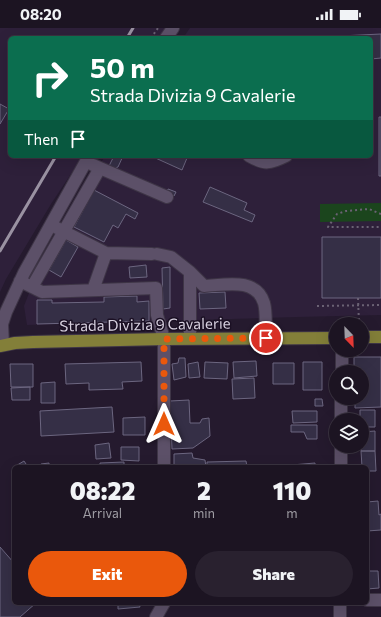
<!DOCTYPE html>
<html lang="en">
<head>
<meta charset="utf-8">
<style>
	:root { --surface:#1c1422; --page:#29212f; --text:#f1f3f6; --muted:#a09ea5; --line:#3a3340; --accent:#ea580c }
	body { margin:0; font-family:Commissioner,sans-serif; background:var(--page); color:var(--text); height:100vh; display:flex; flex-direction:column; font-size:15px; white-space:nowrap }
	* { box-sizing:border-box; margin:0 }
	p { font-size:13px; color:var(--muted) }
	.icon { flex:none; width:22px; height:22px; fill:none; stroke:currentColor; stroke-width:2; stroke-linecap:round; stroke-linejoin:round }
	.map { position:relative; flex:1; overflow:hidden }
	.drawer { position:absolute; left:12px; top:437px; width:357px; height:140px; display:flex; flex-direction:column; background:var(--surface); border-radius:6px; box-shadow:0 4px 16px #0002,0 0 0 1px var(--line) }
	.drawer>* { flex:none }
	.hud { position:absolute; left:8px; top:8px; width:365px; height:122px; border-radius:6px; box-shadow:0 4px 16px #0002,0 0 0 1px var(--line); background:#0b6e4f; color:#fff; overflow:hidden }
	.needle { width:26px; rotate:157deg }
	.fabs { position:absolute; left:329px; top:289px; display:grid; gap:8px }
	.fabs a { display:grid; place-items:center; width:40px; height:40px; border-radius:50%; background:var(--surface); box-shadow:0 4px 16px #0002,0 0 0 1px var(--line); font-size:20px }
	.pin { position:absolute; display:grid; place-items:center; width:34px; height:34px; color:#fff; margin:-17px; border:2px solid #fff; border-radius:50%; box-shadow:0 1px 4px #0007 }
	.me { position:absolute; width:44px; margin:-22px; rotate:0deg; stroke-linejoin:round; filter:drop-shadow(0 0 3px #0008) }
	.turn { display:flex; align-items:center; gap:14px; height:84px; padding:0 16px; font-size:18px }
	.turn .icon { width:52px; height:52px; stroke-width:2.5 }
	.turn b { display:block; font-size:28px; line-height:34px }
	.then { display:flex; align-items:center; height:38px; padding:0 16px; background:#0003; gap:8px; font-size:15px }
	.eta { display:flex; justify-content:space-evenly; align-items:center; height:68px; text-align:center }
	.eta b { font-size:24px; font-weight:800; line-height:28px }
	.primary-button { display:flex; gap:8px; margin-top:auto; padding:8px 16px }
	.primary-button a { flex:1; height:46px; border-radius:24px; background:var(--accent); color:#fff; font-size:16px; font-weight:800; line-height:46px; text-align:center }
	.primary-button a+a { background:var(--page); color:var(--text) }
	.status { display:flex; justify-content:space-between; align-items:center; height:28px; padding:0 20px; background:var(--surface); direction:ltr }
	.status svg { height:11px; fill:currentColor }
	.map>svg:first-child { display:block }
</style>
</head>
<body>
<div class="status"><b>08:20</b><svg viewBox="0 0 49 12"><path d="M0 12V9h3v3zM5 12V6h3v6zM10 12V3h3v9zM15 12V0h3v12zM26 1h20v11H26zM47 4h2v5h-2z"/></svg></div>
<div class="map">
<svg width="381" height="589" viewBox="0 0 381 589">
	<rect width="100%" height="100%" fill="#251a2e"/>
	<path fill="#2e203a" d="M0,0H167L161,10H10V128H83L51,176L6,251L0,264Z
		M190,0H381V287L297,289L27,297L24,278L33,255L75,178L105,128H371V10H183Z"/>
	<path fill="#1b451d" d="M381,175V193L320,194V176Z"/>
	<path fill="#352f46" stroke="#6c6680" d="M381,6V30L371,31V10H340V8Z
		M0,76L9,81L0,96Z
		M379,89H381V148H379Z
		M114,128H123L118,139L113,141L109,138Z
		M151,128H186L187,130L182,142Z
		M210,159L247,175L244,182L255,187L252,194L203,174Z
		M168,161L176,164L174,168L166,165Z
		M94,162L138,185L135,191L126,186L118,200L113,197L104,214L74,199Z
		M322,209H381V270H322Z
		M66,212L78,219L61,249L49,242Z
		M146,237L147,249L130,250L129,239Z
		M170,239V280L163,281L162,240Z
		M225,264L226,280L200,281L199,265Z
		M137,268V274L149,273V293L37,296V272H52V275L104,274V269Z
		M354,329H381V379L355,380V370H362V344H354Z
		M179,330H185L186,349L174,352L172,336L178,335Z
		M256,333L257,348L234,350L233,334Z
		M141,334L142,353L122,354L123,361L89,362V355L66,356L65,336Z
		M198,334L200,349L189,350L188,336Z
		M205,334L228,335L227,351L204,350Z
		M303,334H322V362H303Z
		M273,335H294V356H273Z
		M10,336H33V359H11Z
		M254,350L255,370L233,371L232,351Z
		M55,354V375H41V355Z
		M30,359V372H12L11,360Z
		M315,371H322L323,378H315Z
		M189,372L190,395H200L202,391L209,390L210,408L193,420L172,421L170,373Z
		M112,379L114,404L41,408L40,383Z
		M360,382H375V399H362V392H360Z
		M292,383H317V394L293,395Z
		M145,389V407H123V390Z
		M291,397H317V411H307L304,404H291Z
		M375,403V423H361L362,404Z
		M109,415L111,430L96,431L95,417Z
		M121,419H139V433L121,432Z
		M361,423H375L376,443H367V439H362Z
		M192,425L193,430L205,432L206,439H174V426Z
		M24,433L28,439H14Z
		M246,433L247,439H207V434Z
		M124,434V439H100V435Z
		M49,435V439H41V436Z
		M315,435V439H280V438Z
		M378,473L379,487L381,486V502L367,503V474Z
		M0,519L14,535V575H36L20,589H0Z
		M367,543H378L379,560L367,561Z
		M118,575H139L140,579L118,581Z"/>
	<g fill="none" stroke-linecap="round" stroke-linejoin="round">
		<g stroke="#3e3546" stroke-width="14">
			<path id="minor" d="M166,10L173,0
				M249,128C265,137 270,136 286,128
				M93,137L167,169
				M57,200L106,225L152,226
				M157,226L171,229L190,244L204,258C225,257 256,249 264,275C267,286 265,299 266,310
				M190,244V310
				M20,253L42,264L156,260L157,287L164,311V439
				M32,259L100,140
				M93,262L106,225
				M3,317L2,296L6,284L24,245L89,128
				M342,344V322
				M341,392V370
				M341,439V418
				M367,572H381
				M340,575V589
				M156,589L164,575"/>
		</g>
		<g stroke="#3e3546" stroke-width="14">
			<path id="major" d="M362,309H381
				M0,318L15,315L33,314L164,311L336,310"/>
		</g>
		<path stroke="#6b6274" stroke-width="2" stroke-dasharray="2 3" stroke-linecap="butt" d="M151,10L158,0
			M381,186L369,181L346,183L337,186L328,199H381
			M358,270L359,296
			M317,278L381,277"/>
		<use href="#minor" stroke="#5c5068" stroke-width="12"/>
		<use href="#major" stroke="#837f39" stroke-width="12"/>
		<path stroke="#9a92a2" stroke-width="3" d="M127,10L133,0
			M0,223L56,128"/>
	</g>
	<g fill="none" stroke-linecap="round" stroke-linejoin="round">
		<path stroke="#ea580c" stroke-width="7" stroke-dasharray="0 12.6" d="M164,396V311L266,310"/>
	</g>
	<g text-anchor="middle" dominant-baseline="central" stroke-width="3" stroke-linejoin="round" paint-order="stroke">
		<g font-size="15" fill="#d7d0df" stroke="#1b1024">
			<text transform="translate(145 296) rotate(-1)">Strada Divizia 9 Cavalerie</text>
		</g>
	</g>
</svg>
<div class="fabs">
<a><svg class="needle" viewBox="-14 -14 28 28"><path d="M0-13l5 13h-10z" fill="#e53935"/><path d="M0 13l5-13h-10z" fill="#a09ea5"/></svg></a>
<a><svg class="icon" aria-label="search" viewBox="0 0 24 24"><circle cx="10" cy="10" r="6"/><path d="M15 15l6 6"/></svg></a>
<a><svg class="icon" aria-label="layers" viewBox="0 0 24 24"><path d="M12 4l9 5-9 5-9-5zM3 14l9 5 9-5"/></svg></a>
</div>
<div class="pin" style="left:266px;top:310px;background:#d93025"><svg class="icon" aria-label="arrive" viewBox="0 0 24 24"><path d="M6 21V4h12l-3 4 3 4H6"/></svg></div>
<svg class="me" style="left:164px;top:396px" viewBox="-20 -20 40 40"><path d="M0-17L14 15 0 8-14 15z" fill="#ea580c" stroke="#fff" stroke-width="4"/></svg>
<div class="hud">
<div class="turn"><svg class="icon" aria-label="right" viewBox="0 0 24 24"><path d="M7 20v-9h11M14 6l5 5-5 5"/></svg><div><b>50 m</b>Strada Divizia 9 Cavalerie</div></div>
<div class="then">Then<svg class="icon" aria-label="arrive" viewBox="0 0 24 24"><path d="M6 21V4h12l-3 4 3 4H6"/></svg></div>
</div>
<section class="drawer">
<div class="eta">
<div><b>08:22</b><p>Arrival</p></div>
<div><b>2</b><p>min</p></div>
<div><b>110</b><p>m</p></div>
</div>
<div class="primary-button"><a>Exit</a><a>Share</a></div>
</section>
</div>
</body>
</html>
